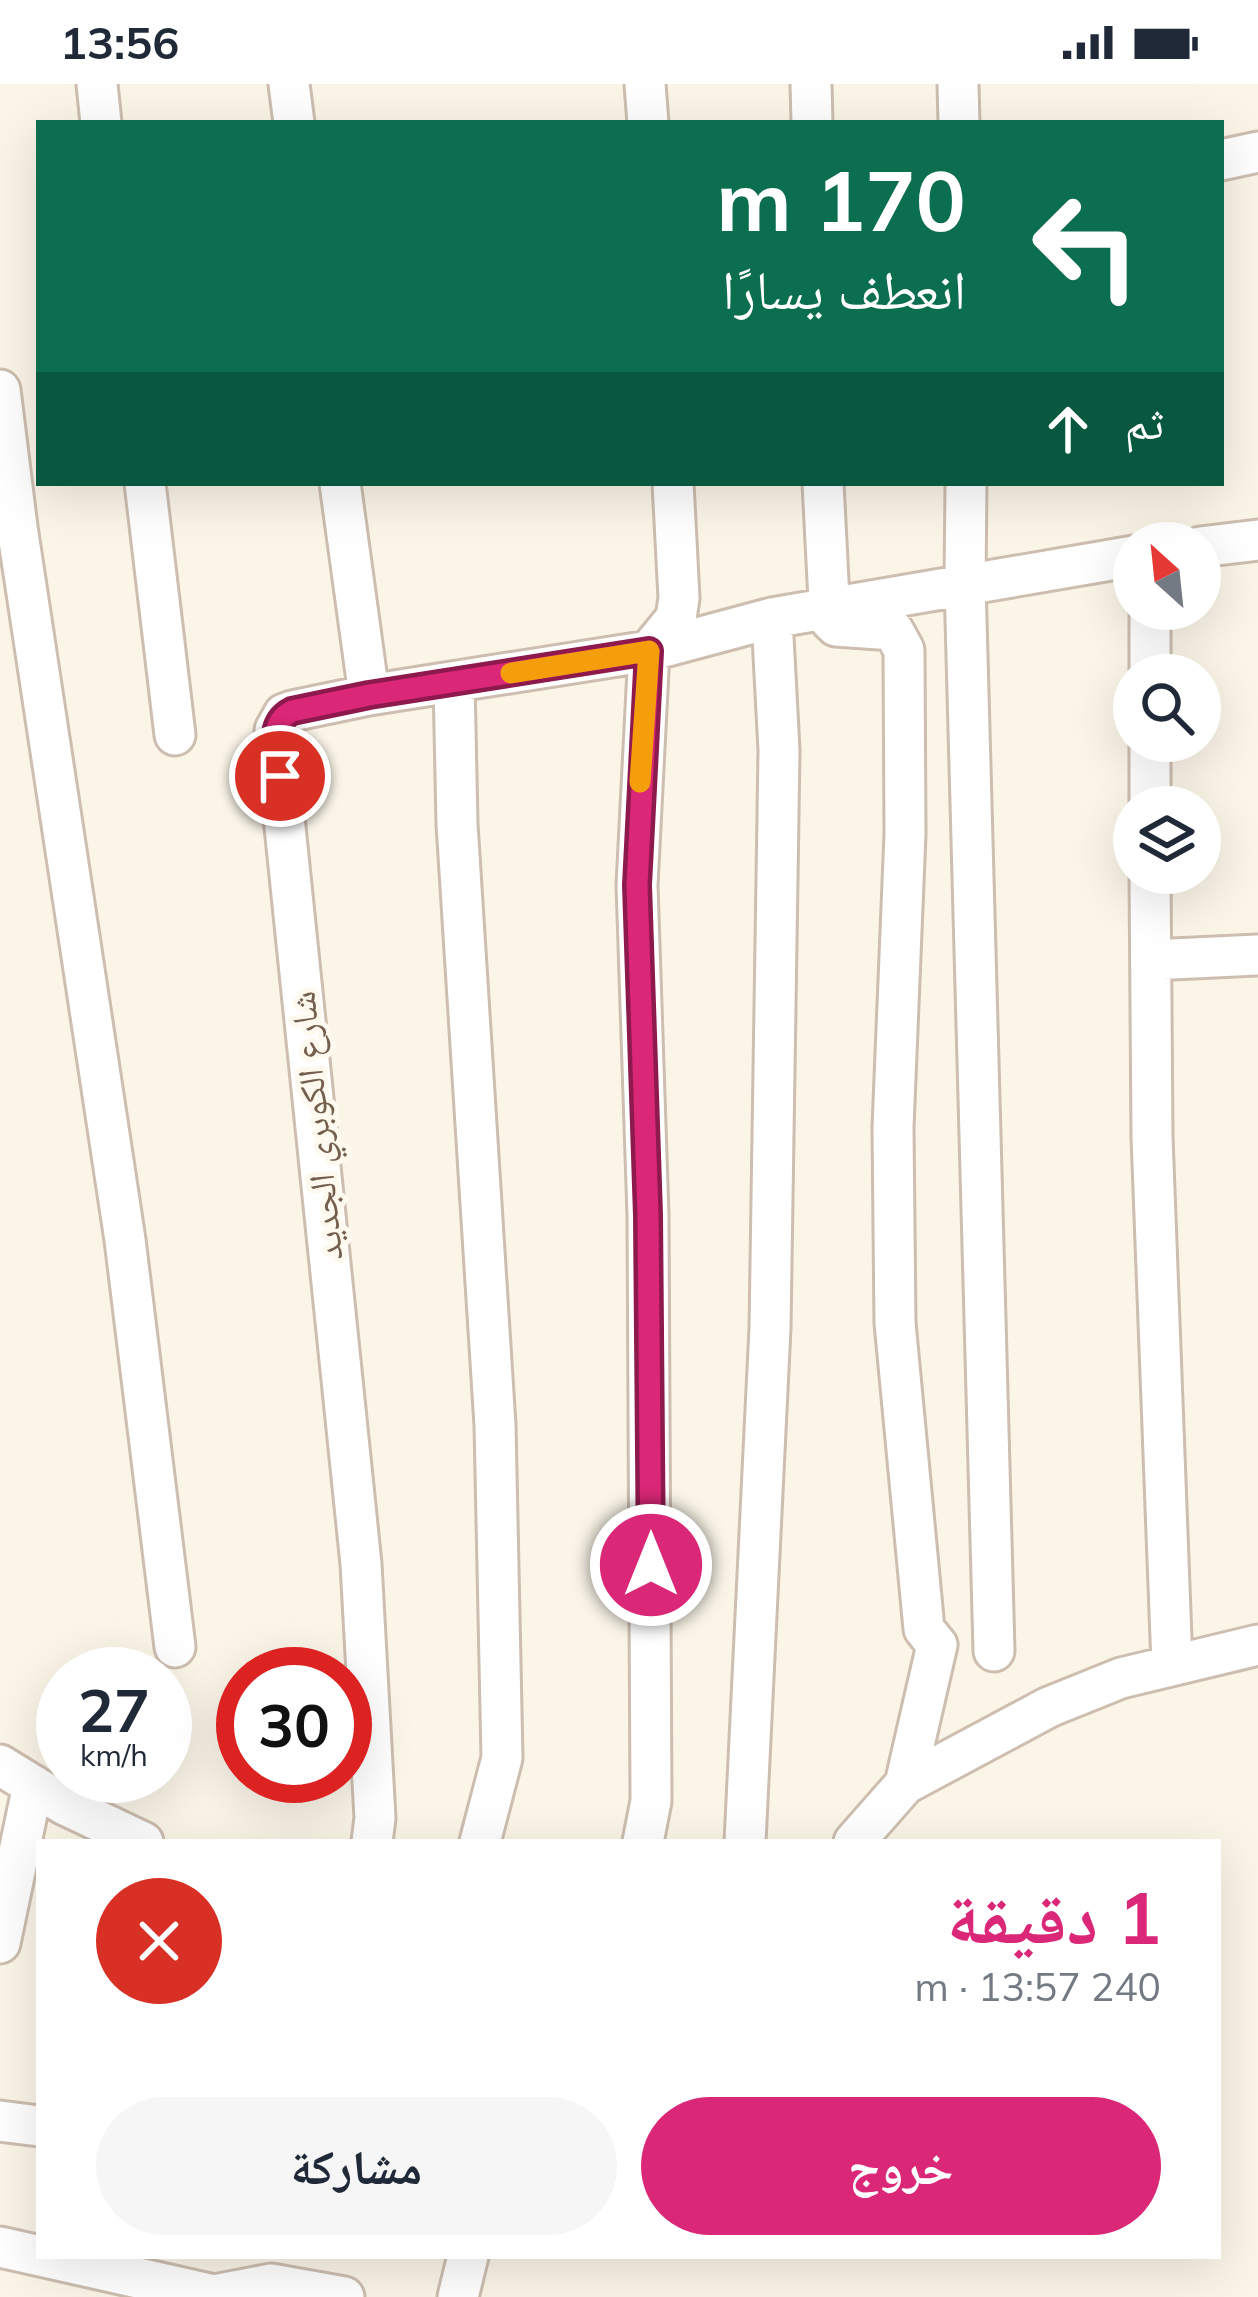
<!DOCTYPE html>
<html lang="ar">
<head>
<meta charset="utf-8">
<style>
	:root { --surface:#fff; --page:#f6f6f7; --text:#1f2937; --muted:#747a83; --accent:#db2777 }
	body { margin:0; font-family:Mulish,"Noto Naskh Arabic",sans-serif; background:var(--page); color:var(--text); direction:rtl; height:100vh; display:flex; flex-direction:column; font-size:45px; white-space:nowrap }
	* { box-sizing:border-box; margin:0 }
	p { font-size:39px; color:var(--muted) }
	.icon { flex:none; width:66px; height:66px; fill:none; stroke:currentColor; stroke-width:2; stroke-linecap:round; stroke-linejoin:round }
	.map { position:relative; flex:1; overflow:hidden; direction:ltr }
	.details { position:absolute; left:36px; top:1755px; width:1185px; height:420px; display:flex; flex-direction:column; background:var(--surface); border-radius:0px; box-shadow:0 12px 48px #0002; direction:rtl }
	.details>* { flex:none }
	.banner { position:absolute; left:36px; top:36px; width:1188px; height:366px; border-radius:0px; box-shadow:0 12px 48px #0002; direction:rtl; background:#0b6e4f; color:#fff; overflow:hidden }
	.needle { width:78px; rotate:333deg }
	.tools { position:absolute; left:1113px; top:438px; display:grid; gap:24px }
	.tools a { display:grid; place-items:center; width:108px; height:108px; border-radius:50%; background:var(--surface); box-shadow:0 12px 48px #0002; font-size:60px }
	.speed { position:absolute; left:36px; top:1563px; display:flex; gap:24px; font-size:60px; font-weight:700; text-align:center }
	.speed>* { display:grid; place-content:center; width:156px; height:156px; border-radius:50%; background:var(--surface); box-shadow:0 12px 48px #0002; line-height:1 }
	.speed small { font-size:30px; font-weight:400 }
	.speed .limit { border:18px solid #d22; background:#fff; color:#111 }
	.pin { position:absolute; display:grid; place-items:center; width:102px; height:102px; color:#fff; margin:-51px; border:6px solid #fff; border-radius:50%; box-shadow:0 3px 12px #0007 }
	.me { position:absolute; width:132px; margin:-66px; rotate:0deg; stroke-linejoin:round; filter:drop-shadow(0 0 9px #0008) }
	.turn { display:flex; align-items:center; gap:42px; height:252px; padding:0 60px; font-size:54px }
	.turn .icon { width:156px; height:156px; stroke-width:2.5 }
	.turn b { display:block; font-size:84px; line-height:102px }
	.then { display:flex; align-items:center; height:114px; padding:0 60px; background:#0003; gap:24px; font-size:45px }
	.round { display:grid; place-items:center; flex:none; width:126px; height:126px; border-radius:63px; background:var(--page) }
	.summary { display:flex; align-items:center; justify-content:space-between; height:204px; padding:0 60px }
	h1 { font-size:72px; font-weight:700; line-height:90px; color:var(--accent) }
	.action { display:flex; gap:24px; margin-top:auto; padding:24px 60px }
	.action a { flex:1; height:138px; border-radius:72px; background:var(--accent); color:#fff; font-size:48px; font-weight:700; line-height:138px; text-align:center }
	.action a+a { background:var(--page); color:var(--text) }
	.status { display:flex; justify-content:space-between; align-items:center; height:84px; padding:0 60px; background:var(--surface); direction:ltr }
	.status svg { height:33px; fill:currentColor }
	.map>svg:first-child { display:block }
</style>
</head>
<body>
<div class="status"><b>13:56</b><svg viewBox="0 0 49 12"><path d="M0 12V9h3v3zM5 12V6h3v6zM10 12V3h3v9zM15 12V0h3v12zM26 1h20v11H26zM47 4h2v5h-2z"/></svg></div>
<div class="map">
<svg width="1258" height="2213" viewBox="0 0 1258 2213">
	<rect width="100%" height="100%" fill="#fbf5e8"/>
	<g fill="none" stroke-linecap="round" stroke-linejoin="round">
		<g stroke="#cdbeaf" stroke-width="45">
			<path id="street" d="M97,0L101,39
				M289,0L294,39
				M645,0L648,39
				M811,0L812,39
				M958,0L959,39
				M1221,76L1258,68
				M0,306L17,443L125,1156L175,1563
				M145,399L175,651
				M340,399L369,611L292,627L284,630L275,646L361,1480L375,1734L372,1758
				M823,399L830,536L836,542L893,546L904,566L905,750L893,1043L895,1239L924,1545L937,1561L905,1700
				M966,399L965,498L994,1567
				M1200,463L1258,456
				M1150,591V525
				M454,598L457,740L495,1341L502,1674L480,1758
				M369,611L649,567L772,534L1134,472
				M1150,657V723
				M1150,789L1152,1053L1172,1581
				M1151,876L1258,871
				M0,1681L65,1721L143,1758
				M643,1758L651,1717L648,1131L637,801L649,567L676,534L679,514L673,399
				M745,1758L770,1244L779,666L772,534
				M854,1758L905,1700L1049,1623L1121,1594L1258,1561
				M0,1859L33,1701
				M0,2037L39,2042
				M0,2163L214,2211L271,2200L344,2213
				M458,2213L468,2172"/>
		</g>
		<use href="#street" stroke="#fff" stroke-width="39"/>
	</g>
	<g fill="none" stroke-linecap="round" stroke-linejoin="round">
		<g stroke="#8e194d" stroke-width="30">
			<path id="route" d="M280,692C277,668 267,640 292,627L369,611L649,567L637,801L648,1131L651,1481"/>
		</g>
		<use href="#route" stroke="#db2777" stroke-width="21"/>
		<path stroke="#f59e0b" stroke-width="21" d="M511,589L649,567L640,698"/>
	</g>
	<g text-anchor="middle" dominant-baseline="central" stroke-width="10" stroke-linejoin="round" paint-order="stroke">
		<g font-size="36" fill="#745e4d" stroke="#fef9ee">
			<text transform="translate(315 1042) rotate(-96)">شارع الكوبري الجديد</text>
		</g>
	</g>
</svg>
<div class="tools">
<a><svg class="needle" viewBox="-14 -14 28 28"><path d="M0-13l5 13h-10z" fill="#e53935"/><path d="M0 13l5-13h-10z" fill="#747a83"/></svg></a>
<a><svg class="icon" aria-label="search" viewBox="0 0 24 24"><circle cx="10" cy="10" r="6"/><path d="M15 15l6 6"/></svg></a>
<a><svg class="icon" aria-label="layers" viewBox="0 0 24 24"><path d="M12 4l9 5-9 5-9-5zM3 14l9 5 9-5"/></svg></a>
</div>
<div class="speed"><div>27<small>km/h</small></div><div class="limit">30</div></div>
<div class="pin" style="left:280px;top:692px;background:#d93025"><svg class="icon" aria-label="arrive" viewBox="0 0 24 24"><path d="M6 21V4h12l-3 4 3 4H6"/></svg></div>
<svg class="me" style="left:651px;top:1481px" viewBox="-20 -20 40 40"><circle r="17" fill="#db2777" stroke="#fff" stroke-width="3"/><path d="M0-11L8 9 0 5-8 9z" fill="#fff"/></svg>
<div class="banner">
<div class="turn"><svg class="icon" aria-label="left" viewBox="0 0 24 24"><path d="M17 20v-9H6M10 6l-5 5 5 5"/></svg><div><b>170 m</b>انعطف يسارًا</div></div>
<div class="then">ثم<svg class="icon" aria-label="ahead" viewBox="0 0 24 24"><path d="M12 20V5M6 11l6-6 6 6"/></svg></div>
</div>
<section class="details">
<div class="summary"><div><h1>1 دقيقة</h1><p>240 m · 13:57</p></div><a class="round" style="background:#d93025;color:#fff"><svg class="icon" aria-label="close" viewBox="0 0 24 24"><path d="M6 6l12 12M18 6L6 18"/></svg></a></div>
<div class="action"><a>خروج</a><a>مشاركة</a></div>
</section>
</div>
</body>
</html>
